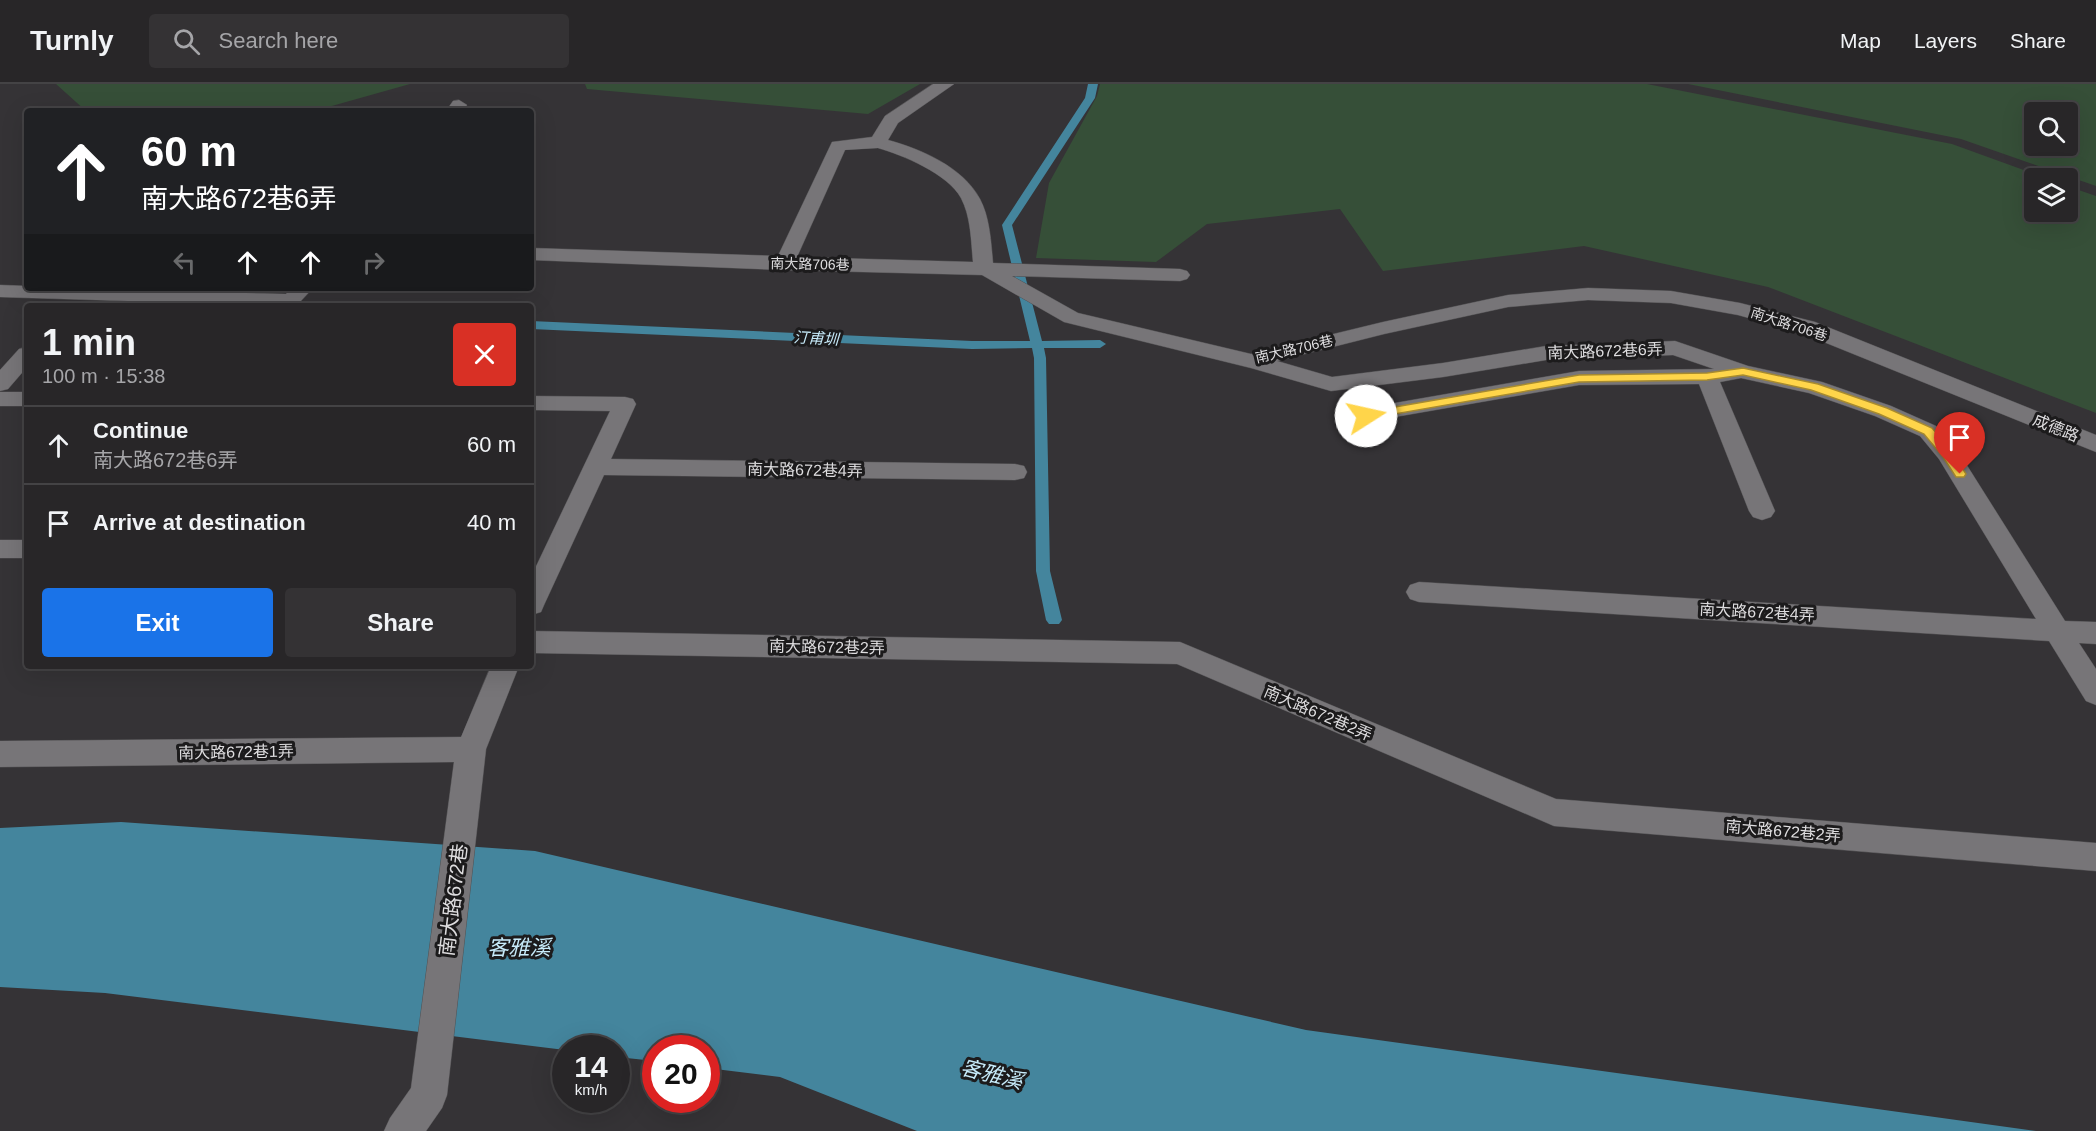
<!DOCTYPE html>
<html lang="en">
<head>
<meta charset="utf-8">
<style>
	:root { --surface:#282628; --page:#343234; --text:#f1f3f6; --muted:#a5a5a8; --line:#444345; --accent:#1a73e8 }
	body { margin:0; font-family:Helvetica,"Noto Sans TC",sans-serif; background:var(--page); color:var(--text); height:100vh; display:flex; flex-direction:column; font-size:22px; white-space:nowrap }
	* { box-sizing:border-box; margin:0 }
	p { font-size:20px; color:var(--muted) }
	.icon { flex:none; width:33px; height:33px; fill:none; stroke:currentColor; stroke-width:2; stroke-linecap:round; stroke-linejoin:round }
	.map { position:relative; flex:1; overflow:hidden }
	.side { position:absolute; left:24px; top:219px; width:510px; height:366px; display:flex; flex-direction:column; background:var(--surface); border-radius:6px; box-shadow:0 6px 24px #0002,0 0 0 2px var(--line) }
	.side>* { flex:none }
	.hud { position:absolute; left:24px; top:24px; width:510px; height:183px; border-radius:6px; box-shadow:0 6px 24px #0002,0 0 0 2px var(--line); background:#202124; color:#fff; overflow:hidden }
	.controls { position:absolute; left:2024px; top:18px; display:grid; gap:12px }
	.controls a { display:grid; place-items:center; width:54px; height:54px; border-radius:6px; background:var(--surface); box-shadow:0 6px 24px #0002,0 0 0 2px var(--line); font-size:30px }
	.speed { position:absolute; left:552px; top:951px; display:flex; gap:12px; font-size:30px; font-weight:700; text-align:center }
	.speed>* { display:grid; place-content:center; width:78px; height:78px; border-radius:50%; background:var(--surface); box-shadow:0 6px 24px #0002,0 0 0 2px var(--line); line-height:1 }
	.speed small { font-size:15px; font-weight:400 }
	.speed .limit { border:9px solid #d22; background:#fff; color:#111 }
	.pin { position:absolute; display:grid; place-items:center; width:51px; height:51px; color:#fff; margin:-62px -26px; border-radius:50% 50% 50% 0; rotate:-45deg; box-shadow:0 0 6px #0007 }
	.pin .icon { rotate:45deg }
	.me { position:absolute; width:66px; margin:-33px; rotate:80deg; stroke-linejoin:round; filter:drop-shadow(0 0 4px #0008) }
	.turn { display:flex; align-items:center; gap:21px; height:126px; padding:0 18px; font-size:27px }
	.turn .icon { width:78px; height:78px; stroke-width:2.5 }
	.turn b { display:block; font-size:42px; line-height:51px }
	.lanes { display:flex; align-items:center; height:57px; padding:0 18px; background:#0003; justify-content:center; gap:30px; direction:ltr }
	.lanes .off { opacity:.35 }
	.round { display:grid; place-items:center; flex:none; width:63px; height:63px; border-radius:6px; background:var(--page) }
	.summary { display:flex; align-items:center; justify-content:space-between; height:102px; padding:0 18px }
	h1 { font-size:36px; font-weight:700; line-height:45px }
	.primary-button { display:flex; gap:12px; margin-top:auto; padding:12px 18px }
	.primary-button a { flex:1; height:69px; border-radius:6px; background:var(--accent); color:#fff; font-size:24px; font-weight:700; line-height:69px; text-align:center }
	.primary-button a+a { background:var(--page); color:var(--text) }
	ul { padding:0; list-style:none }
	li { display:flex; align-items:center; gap:18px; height:78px; padding:0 18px; border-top:2px solid var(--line) }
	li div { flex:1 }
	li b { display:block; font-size:22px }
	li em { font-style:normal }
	header { display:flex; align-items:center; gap:36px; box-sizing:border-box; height:84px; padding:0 30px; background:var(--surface); border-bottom:2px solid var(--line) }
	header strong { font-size:28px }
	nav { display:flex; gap:33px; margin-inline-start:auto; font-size:21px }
	.search { width:420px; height:54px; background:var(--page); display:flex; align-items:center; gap:15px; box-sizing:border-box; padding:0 21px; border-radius:6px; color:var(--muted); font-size:22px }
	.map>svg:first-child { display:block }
</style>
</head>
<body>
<header>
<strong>Turnly</strong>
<div class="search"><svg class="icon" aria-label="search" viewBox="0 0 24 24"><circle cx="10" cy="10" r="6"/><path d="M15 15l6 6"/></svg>Search here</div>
<nav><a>Map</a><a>Layers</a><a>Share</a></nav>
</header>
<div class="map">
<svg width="2096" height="1047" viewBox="0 0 2096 1047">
	<rect width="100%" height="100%" fill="#353336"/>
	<path fill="#364f38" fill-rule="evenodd" d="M56,0H410L314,27H86Z
		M585,0H920L868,30L587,5Z
		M1100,0H1647L1952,60L2046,94H2034V128H2067V102L2096,112V329L1768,203L1584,162L1383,187L1340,125L1207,140L1156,178L1036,174L1049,99L1097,12Z
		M1688,0H2096V102L1961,55ZM2034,28H2067V62H2034Z"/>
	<path fill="#44859d" d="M121,738L535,767L1306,946L2036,1047H917L780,993L707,984L706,964H656L655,977L617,973L616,964H566L565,966L105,909L0,903V744Z"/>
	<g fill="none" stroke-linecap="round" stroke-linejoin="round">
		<path fill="#44859d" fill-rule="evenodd" d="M1088,0H1098L1095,14L1012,141L1042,257L1100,256L1106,260L1100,264H1044L1046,274L1050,487L1062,536L1059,540H1049L1046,536L1036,487L1034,274L1032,264L972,265L531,245V237L972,257H1030L1002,141L1085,14Z"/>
		<g stroke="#525153" stroke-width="1">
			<path id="lane" d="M933,0H954L898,39L888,56C921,65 963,83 980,115C990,134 991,158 993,179L1180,185L1187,187L1190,191L1187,195L1180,197L1012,192L1078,229L1251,270L1383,238L1508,211L1588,204L1671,207L1740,219L1815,238L2096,351V368L1799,248L1738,231L1671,219L1588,216L1508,223L1384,250L1277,277L1332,293L1443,279L1546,262L1675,257L1748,282L1822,298L1891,322L1936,342L1956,364L2065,537L2096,538V560L2079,559L2096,585V621L2086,617L2049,557L1419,518L1410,515L1406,508L1410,501L1419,498L2036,535L1939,375L1920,352L1875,332L1809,309L1741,294L1720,298L1775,427L1771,433L1762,436L1753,433L1749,427L1699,300L1579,301L1366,338L1358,336L1354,331L1358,326L1366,324L1579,287L1714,285L1673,271L1546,276L1443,293L1331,307L1251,284L1064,238L982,191L784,186L531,176V164L778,172L832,58L872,53L885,32ZM878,64C903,71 948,90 961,114C971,133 971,157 973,178L797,173L845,66Z
				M459,16L467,21L463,27H446L453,17Z
				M0,201L27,202V204L286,210L291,204H313L298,220L284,222L0,213Z
				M27,263V283L8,305L0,307V286L19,265Z
				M0,308H27V322H0Z
				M531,312L625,313L633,315L636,320L611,375L1015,380L1024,382L1027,388L1024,394L1015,396L604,391L544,521L541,528L531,531V493L610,327L531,326Z
				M0,456H27V474H0Z
				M531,547L1180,558L1556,715L2096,759V787L1554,742L1177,580L531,569Z
				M491,582H519L486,665L447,1011L442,1024L426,1047H384L390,1034L411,1004L454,678L0,683V657L461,653Z"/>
		</g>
		<use href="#lane" fill="#777578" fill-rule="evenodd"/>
	</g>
	<path fill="#ffd54a" stroke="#a68a30" stroke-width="1.5" d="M1743,284L1818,300L1887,324L1932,344L1952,367L1966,390L1964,393H1956L1943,373L1924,350L1879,330L1811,306L1743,291L1707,296L1579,298L1366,335L1360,332L1366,328L1579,291L1707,289Z"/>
	<g text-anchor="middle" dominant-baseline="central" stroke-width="6" stroke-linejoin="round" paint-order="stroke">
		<g font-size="14" fill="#dedddf" stroke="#1c1b1c">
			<text transform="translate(810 180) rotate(1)">南大路706巷</text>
			<text transform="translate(1789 240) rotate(18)">南大路706巷</text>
			<text transform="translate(1294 265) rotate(-13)">南大路706巷</text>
		</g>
		<g font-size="15" font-style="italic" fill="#c7ebfa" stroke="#1c1b1c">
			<text transform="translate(816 254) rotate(3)">汀甫圳</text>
		</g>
		<g font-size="16" fill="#dedddf" stroke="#1c1b1c">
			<text transform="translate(1605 267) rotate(-2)">南大路672巷6弄</text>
			<text transform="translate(2056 344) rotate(22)">成德路</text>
			<text transform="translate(805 386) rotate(1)">南大路672巷4弄</text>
			<text transform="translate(1757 528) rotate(3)">南大路672巷4弄</text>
			<text transform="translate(827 563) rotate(1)">南大路672巷2弄</text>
			<text transform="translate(1318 629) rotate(23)">南大路672巷2弄</text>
			<text transform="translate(236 668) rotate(-1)">南大路672巷1弄</text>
			<text transform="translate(1783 747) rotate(5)">南大路672巷2弄</text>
		</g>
		<g font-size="20" fill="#dedddf" stroke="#1c1b1c">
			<text transform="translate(453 816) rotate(-83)">南大路672巷</text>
		</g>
		<g font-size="21" font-style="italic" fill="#c7ebfa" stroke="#1c1b1c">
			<text x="519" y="863">客雅溪</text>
			<text transform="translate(992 990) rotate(14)">客雅溪</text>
		</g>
	</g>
</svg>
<div class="controls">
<a><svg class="icon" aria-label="search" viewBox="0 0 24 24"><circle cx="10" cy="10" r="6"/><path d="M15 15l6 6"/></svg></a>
<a><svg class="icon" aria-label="layers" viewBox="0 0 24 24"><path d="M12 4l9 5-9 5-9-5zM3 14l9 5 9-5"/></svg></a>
</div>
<div class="speed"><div>14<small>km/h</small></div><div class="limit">20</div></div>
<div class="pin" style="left:1960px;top:390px;background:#d93025"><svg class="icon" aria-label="arrive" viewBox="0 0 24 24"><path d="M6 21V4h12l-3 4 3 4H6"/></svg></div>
<svg class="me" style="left:1366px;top:332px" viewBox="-20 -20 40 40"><circle r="19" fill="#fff"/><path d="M0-13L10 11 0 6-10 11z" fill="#ffd54a"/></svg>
<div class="hud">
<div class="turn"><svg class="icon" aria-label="ahead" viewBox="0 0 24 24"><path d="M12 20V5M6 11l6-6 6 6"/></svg><div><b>60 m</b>南大路672巷6弄</div></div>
<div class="lanes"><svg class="icon off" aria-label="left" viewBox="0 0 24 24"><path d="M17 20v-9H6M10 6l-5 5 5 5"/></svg><svg class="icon" aria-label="ahead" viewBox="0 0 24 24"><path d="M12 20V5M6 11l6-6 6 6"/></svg><svg class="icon" aria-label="ahead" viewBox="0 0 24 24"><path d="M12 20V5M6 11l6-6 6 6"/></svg><svg class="icon off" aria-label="right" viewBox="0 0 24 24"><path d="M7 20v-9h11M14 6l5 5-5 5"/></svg></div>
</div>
<section class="side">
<div class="summary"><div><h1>1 min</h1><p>100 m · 15:38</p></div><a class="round" style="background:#d93025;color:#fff"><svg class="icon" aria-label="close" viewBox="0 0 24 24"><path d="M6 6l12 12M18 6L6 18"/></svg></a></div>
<ul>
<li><svg class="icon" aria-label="ahead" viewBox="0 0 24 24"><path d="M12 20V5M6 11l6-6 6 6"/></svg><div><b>Continue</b><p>南大路672巷6弄</p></div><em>60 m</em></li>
<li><svg class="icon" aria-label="arrive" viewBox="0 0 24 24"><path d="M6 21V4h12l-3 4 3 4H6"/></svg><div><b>Arrive at destination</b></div><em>40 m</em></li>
</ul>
<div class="primary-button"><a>Exit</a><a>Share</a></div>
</section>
</div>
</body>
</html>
